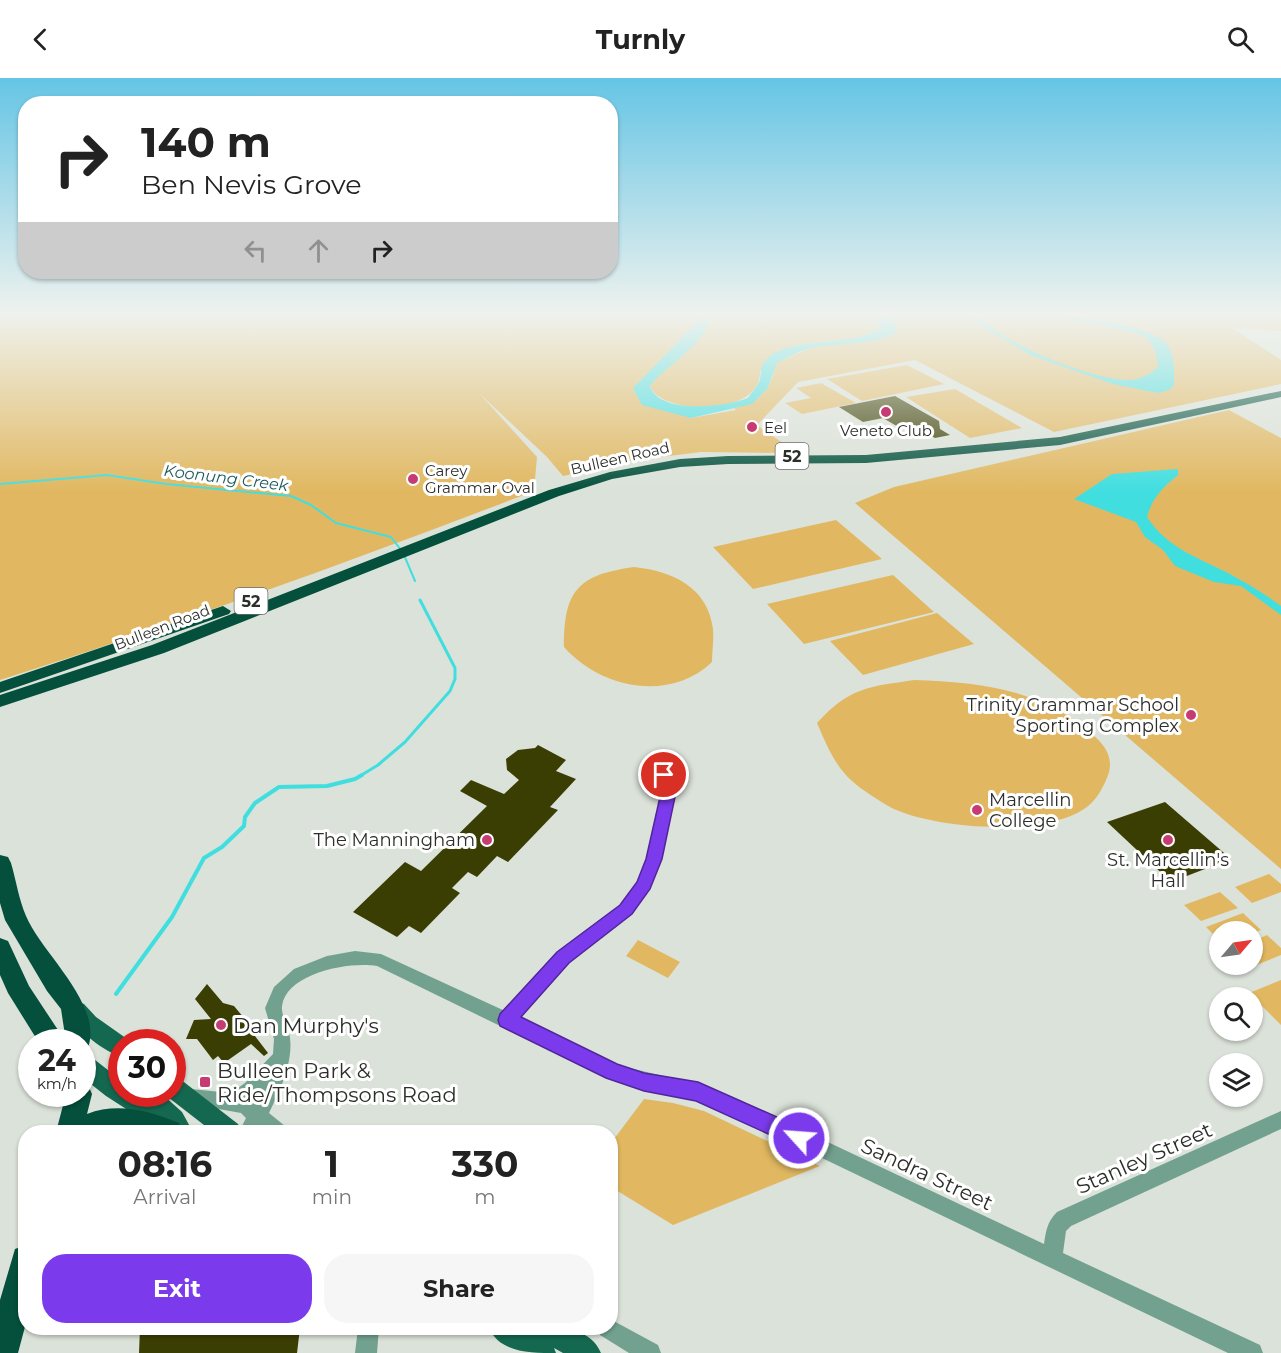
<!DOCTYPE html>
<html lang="en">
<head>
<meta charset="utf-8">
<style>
	:root { --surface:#fff; --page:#f6f6f6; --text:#222; --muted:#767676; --accent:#7c3aed }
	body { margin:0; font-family:Montserrat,sans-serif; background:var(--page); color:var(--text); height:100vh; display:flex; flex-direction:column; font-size:22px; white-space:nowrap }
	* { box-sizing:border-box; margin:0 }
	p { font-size:20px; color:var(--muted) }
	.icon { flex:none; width:33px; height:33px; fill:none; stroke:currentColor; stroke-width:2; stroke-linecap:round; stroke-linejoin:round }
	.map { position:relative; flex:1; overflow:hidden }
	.drawer { position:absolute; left:18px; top:1047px; width:600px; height:210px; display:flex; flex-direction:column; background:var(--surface); border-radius:24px; box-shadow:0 2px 4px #0004 }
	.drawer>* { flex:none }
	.hud { position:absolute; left:18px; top:18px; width:600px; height:183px; border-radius:24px; box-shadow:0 2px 4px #0004; background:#fff; color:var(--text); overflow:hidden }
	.needle { width:39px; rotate:61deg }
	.fabs { position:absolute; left:1209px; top:843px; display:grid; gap:12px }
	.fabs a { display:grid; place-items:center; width:54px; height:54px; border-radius:50%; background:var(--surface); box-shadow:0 2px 4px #0004; font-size:30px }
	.speed { position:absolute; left:18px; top:951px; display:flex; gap:12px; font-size:30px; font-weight:700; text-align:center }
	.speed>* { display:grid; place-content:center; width:78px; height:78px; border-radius:50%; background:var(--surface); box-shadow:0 2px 4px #0004; line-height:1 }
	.speed small { font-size:15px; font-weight:400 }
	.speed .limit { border:9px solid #d22; background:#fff; color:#111 }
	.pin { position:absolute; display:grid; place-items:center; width:51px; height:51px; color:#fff; margin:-26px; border:3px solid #fff; border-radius:50%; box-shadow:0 2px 6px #0007 }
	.me { position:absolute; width:66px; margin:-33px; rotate:296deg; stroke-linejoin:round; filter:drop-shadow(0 0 4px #0008) }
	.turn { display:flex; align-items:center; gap:21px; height:126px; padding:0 24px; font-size:27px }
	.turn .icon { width:78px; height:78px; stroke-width:2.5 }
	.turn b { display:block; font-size:42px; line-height:51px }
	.lanes { display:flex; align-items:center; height:57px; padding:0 24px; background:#0003; justify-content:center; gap:30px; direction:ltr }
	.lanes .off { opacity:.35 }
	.eta { display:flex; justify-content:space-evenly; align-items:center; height:102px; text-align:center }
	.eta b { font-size:36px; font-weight:700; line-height:42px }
	.cta { display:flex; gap:12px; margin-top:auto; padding:12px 24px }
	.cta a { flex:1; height:69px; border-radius:24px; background:var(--accent); color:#fff; font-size:24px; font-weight:700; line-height:69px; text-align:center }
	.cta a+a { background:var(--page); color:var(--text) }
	header { display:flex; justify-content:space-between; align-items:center; height:78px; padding:0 24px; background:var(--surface); font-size:27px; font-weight:700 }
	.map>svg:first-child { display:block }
</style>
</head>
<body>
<header><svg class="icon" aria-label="back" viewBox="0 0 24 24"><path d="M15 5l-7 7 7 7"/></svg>Turnly<svg class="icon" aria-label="search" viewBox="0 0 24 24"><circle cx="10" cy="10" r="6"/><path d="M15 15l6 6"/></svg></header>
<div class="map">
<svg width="1281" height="1275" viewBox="0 0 1281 1275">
	<rect width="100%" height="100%" fill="#dbe2d9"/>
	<path fill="#e1b861" d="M0,236H692L699,242L633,310L691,340L736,332L734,330C761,324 770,312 776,285L810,270L893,257L894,242L889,236H1281V253L1232,250L1281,282V306L1054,354L915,282L798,304L757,347L797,375L701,374L629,383L563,398L547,379L479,315L537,379L534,413C358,481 180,545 0,602Z
		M708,236H872L880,250C855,266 826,260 799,268C786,271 771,285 760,293C762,340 660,337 650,308L657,298L693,267L710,242Z
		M907,287L944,306L862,323L827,301Z
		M821,305L856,325L802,336L785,325L811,320L796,310Z
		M955,311L1022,350L970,360L906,319Z
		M1229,332L1281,360V791L855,425L894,409Z
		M836,442L882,481L753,511L713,469Z
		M634,489C672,493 708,509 713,551C714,561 712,574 712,584C669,625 600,610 564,569C564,512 578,497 634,489Z
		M893,497L934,534L804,566L767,526Z
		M937,535L974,566L863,597L830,563Z
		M914,602C978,604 1042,611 1092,656C1104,666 1113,678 1109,694C1105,707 1096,724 1084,731C1043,759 932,751 890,729C878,722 862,712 852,703C835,688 826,666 817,645C850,609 868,609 914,602Z
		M1269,796L1281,806V814L1252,825L1235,809Z
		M1220,814L1238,830L1201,843L1184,827Z
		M1243,835L1261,852L1253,855L1220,854L1219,862L1206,849Z
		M1267,857L1281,870V877L1249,890L1245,887L1252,886L1253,863Z
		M638,862L680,884L668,900L626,878Z
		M1281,902V947L1249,915Z
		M644,1021L673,1025L704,1033L820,1088L673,1147L611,1109V1065Z"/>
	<path fill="#41dee0" d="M692,236H708C716,259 663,289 650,308C659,337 726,329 748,320C751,315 756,310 759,304C762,298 759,290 765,283C788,256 849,271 880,250L872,236H889L894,242L897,254C879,267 834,265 812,270C800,272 788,280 777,285L767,311L752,326L691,340L642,327L633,310L698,243Z
		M961,236C981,236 989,248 1004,258C1030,275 1094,301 1125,302C1138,303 1149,297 1158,289C1157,277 1155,269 1146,260C1136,251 1055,240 1036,236C1062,236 1152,246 1167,266C1175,277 1174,294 1174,307L1169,312L1158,315L1113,306L1030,277Z
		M1178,391V397C1163,409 1152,420 1147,439C1167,470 1199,480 1230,496C1248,506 1265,516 1281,528V537L1241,508L1214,504L1175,488L1163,472L1145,459L1136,444L1074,421L1112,396Z"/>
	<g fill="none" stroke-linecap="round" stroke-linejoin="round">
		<path stroke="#41dee0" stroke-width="2" d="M0,406L107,397L166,406L291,418L311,427L336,445L391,459L401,472
			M404,477L415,503"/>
		<path stroke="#41dee0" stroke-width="3" d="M360,698L378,687L405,664L450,613L455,601V590L420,522"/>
		<path stroke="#41dee0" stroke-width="4" d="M116,916L172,839L204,780L222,769L244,748L245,739L255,725L279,709L327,708L355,701L362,697"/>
	</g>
	<path fill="#3b3e03" d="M895,318L939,343L940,351L950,357L935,360L923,353L900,350L883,340L863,344L839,329Z
		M538,667L566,682L556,693L576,701L550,729L558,732L508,784L497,778L477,799L468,794L452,810L460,815L421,855L409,848L397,859L353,834L405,784L421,793L487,728L460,713L471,702L504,716L519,702L507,692L506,681L518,672L535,670Z
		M1165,724L1231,781L1171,804L1107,744Z
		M207,906L223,925L234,928L254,952L252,954L268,975L264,978L251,966L224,985L218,978L213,982L197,961H186L194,942L211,941L195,921Z
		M140,1250H300L297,1275H139Z"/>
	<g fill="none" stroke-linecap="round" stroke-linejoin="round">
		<path fill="#73a18f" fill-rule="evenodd" d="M664,693L669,694L674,705V719L661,781L649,811L631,836L569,885L519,940L617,987L697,1006L730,1018L1044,1166C1046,1153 1047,1144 1057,1134L1281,1033V1051L1071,1148L1066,1153L1063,1175L1260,1267L1263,1275H1228L718,1030C682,1016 643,1014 607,1000L377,888C350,883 286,895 282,928C281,939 289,949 290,960C293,985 280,1013 269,1035L285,1048L288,1054H265L260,1050L258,1054H239L246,1040L241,1035L185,1025L182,1019L185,1013L191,1011L231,1015L245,1005L273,976L274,961L265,930L274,909L294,891L327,878L355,873L381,876L505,933L557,875L621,828L638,805L647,781L660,719V705L658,697L659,694ZM261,1013L255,1024L251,1022Z
			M610,1241L658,1267L661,1275H629L600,1257L597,1250H610Z
			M358,1250H379L377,1275H355Z"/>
		<path fill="#156850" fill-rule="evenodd" d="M77,923L84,926L96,939L130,963L122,964V979C101,972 76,952 67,932L70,926Z
			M82,975L90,978L122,1003V1016H162L182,1034L193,1054H162L106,1018L82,999Z
			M172,998L180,1001L238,1046L241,1054H213L164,1016H172Z
			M489,1250H526L535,1255L533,1250C558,1250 590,1248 601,1275H563L554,1270L556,1275C531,1275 500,1275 489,1250Z"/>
		<path fill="#04503c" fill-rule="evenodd" d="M1281,313V319L1060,367L866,385L728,386L680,389L612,401L559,418L164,575L0,629V617L152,567L549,412L610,394L680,381L728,378L866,377L1060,359Z
			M223,528L231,533L229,536L0,615V604Z
			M0,777L8,779L11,785C16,802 19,822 26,838C42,876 106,929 87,972L82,974V964H66L61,931L47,913L5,842L0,825Z
			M0,860L8,863L29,908L58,952L54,960L45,963L36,960L8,915L0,897Z
			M82,1005L88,1007L92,1016L87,1036C118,1024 149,1033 179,1045L182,1054H56L66,1016H82Z
			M26,1167V1245L18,1275H0V1222L15,1171Z"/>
	</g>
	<linearGradient id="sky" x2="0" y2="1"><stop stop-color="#65c5e5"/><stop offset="0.57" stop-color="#eff2ee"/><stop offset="1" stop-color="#eff2ee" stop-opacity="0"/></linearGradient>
	<rect width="1281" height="414" fill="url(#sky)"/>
	<path fill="#7c3aed" stroke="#51269a" stroke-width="1.5" d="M664,692L669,693L676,711L675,719L662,781L650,811L632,836L569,885L521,939L617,986L644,995L698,1004L806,1052L809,1060L806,1067L799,1070L696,1023L644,1013L606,1000L500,948L498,942L500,936L557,874L620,827L637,804L646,781L660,719L661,711L656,697Z"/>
	<g fill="#c63b72" stroke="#fff" stroke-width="2">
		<circle cx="886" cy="334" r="6"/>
		<circle cx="752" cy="349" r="6"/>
		<circle cx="413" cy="401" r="6"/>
		<circle cx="1191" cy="637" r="6"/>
		<circle cx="977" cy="732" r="6"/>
		<circle cx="487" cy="762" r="6"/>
		<circle cx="1168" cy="762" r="6"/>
		<circle cx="221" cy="947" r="6"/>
		<rect x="199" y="998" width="12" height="12" rx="3"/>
	</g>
	<g text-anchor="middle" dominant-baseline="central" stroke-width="6" stroke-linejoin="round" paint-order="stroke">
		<g font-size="15" fill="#2b2e2a" stroke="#fff" text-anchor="start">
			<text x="764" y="349">Eel</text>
			<text x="886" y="352" text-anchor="middle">Veneto Club</text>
			<text x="425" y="392">Carey<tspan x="425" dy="17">Grammar Oval</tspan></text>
		</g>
		<g font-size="15" fill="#2b2e2a" stroke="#fff">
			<text transform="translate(620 380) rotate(-13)">Bulleen Road</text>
			<text transform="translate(162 549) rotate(-21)">Bulleen Road</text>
		</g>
		<g fill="#fff" stroke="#6b6d6a" stroke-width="1.5">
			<rect x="775.5" y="365" width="33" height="26" rx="4.5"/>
			<rect x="234.5" y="510" width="33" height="26" rx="4.5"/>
		</g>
		<g font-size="16" font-weight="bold" fill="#2b2e2a">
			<text x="792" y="378">52</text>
			<text x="251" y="523">52</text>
		</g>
		<g font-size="16" font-style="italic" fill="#1b5a5b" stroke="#fff">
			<text transform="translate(226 400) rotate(7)">Koonung Creek</text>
		</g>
		<g font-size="18" fill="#2b2e2a" stroke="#fff" text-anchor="end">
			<text x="1179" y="627">Trinity Grammar School<tspan x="1179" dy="21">Sporting Complex</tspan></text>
			<text x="989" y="722" text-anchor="start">Marcellin<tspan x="989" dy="21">College</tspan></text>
			<text x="475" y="762">The Manningham</text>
			<text x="1168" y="782" text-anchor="middle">St. Marcellin's<tspan x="1168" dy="21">Hall</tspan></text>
		</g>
		<g font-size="21" fill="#2b2e2a" stroke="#fff" text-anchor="start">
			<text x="233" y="947">Dan Murphy's</text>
			<text x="217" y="992">Bulleen Park &amp;<tspan x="217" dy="24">Ride/Thompsons Road</tspan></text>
		</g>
		<g font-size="21" fill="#2b2e2a" stroke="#fff">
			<text transform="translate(1144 1080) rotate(-24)">Stanley Street</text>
			<text transform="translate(927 1096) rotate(25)">Sandra Street</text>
		</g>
	</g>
</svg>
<div class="fabs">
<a><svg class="needle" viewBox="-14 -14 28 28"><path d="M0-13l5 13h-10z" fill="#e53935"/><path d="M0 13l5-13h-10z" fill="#767676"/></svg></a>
<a><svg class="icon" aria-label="search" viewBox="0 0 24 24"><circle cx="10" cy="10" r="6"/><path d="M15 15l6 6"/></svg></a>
<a><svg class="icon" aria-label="layers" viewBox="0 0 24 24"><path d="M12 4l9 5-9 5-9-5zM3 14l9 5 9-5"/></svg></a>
</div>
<div class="speed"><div>24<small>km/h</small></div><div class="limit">30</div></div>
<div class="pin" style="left:664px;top:697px;background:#d93025"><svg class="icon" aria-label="arrive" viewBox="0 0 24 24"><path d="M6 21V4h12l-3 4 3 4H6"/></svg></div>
<svg class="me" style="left:799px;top:1060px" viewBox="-20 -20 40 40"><circle r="17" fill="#7c3aed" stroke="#fff" stroke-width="3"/><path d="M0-11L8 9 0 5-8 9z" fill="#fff"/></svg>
<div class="hud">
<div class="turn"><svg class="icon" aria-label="right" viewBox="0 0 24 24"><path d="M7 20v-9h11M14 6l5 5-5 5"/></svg><div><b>140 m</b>Ben Nevis Grove</div></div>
<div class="lanes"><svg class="icon off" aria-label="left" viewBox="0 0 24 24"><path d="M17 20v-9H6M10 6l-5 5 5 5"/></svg><svg class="icon off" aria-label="ahead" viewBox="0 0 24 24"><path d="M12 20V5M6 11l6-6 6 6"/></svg><svg class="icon" aria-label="right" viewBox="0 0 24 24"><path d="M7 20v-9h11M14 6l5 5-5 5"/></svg></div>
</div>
<section class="drawer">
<div class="eta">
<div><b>08:16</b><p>Arrival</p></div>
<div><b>1</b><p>min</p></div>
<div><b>330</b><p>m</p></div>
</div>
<div class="cta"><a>Exit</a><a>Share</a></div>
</section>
</div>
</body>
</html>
